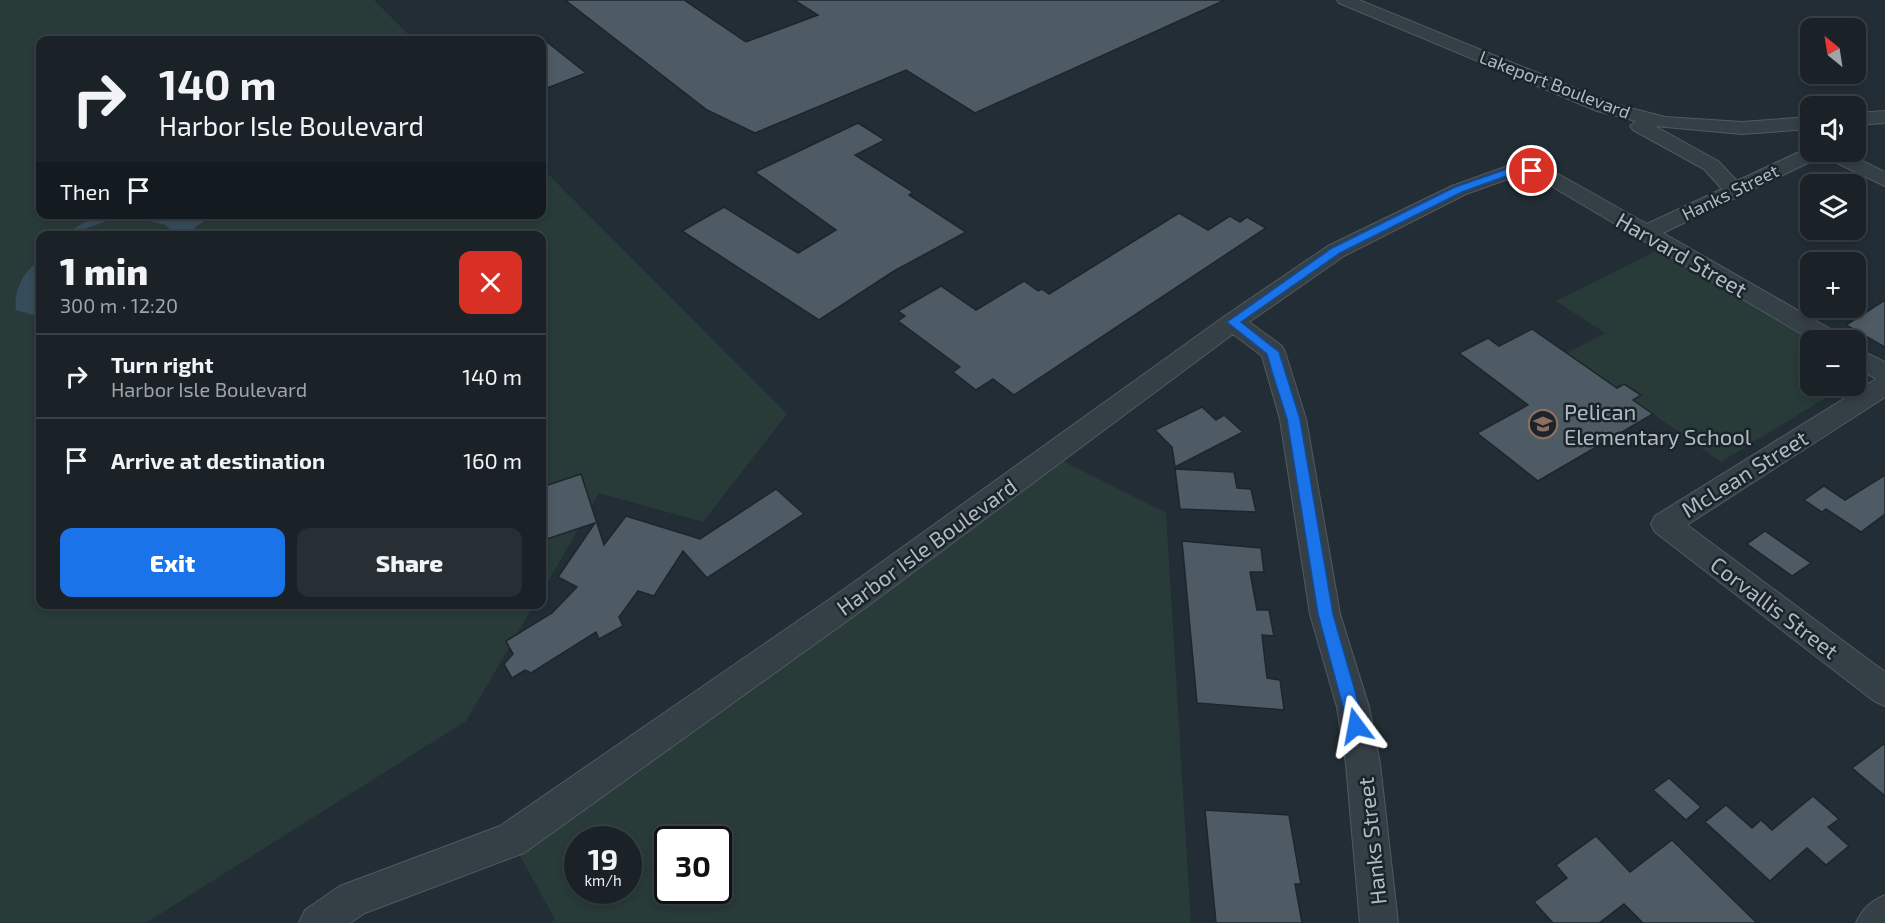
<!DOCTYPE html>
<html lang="en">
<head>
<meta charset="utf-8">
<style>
	:root { --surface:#1a2228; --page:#272f34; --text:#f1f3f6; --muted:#9fa4a8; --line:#383f45; --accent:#1a73e8 }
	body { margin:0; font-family:"Exo 2",sans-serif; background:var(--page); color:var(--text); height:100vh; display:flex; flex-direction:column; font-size:22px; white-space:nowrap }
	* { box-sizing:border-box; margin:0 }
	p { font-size:20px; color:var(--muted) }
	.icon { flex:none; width:33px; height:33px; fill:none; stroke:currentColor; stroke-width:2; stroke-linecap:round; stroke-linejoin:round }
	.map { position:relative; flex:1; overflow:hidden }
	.sheet { position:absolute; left:36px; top:231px; width:510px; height:378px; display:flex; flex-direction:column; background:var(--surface); border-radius:12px; box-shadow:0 3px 9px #0003,0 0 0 2px var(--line) }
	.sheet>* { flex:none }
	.top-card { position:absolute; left:36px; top:36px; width:510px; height:183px; border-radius:12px; box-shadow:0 3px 9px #0003,0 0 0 2px var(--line); background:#1a2228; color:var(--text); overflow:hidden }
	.needle { width:39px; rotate:330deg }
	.buttons { position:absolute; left:1800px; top:18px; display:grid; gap:12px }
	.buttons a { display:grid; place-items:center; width:66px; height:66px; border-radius:12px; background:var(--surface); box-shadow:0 3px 9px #0003,0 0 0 2px var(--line); font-size:30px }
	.speed { position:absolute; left:564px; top:826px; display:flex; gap:12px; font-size:30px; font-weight:700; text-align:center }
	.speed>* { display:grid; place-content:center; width:78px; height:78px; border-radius:50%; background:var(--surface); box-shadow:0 3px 9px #0003,0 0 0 2px var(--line); line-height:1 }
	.speed small { font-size:15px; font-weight:400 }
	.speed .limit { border:3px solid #111; border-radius:9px; background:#fff; color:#111 }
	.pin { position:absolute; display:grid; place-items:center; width:51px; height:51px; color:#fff; margin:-26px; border:3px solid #fff; border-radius:50%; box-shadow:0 2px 6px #0007 }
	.me { position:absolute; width:66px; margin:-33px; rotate:347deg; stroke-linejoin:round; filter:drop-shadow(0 0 4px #0008) }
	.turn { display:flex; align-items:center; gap:21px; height:126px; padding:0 24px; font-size:27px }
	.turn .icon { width:78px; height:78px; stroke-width:2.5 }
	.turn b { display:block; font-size:42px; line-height:51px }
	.then { display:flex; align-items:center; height:57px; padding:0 24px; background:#0003; gap:12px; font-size:22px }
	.round { display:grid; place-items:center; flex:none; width:63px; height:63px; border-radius:12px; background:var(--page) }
	.head { display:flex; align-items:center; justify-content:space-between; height:102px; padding:0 24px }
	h1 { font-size:36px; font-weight:800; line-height:45px }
	.primary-button { display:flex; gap:12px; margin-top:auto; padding:12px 24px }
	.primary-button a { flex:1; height:69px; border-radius:12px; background:var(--accent); color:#fff; font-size:24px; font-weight:800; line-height:69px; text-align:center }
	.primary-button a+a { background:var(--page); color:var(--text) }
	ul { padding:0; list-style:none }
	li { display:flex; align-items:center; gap:18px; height:84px; padding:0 24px; border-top:2px solid var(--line) }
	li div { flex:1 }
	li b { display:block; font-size:22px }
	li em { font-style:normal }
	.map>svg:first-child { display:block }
</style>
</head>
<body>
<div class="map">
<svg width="1885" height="923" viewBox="0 0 1885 923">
	<rect width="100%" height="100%" fill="#222d35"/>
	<path fill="#283b38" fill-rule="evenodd" d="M0,0H374L414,40H40V214H542V168L787,414L703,522L599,493L542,592V236H40V604L534,605L466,721L146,923H0Z
		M1658,250L1811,340L1810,386H1845L1721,462L1633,400L1640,395L1624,384L1617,388L1567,353L1605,333L1556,301Z
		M1051,455L1166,513L1191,923H551L555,919L511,840ZM578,840H628V891H578ZM668,840H718V891H668Z"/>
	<path fill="#374c5a" d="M110,214H215V215L195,227L193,235H172L173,233L166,225L124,215L76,232H69L83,223Z
		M40,261V317L16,310C13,292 24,269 40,261Z"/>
	<path fill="#4e5a64" stroke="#1d262c" stroke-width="1.5" d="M565,0H684L746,42L818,15L794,0H1225L975,113L906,70L755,133L707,110Z
		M542,38L586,73L542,90Z
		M858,123L885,140L855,155L913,192L909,195L966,232L894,271L819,320L682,231L724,207L798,253L836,230L755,172Z
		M1179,213L1208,230L1230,216L1240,222L1247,217L1266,228L1014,395L993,379L976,390L953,372L960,367L898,321L905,316L898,311L941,286L976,310L1024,281L1038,291L1042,289L1049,294Z
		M1885,300V347L1846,325Z
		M1532,329L1617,388L1624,384L1641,395L1633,400L1653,414L1538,481L1477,433L1528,405L1459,353L1488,338L1499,346Z
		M1202,407L1216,420L1224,415L1243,432L1175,467L1172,447L1155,430Z
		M1175,469L1234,472L1237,488L1251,489L1256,512L1180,509Z
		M581,474L604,545L626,516L700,539L776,489L804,514L707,578L683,551L654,596L638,591L619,617L623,626L599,639L596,632L531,673L525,670L512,678L504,664L513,654L506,641L552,613L577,587L558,577L595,523L547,539L542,515V487Z
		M1885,475V514L1861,532L1826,509L1822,512L1804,500L1824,486L1845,500Z
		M1765,531L1811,563L1792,576L1747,544Z
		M1182,541L1261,548L1264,572H1250L1257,610H1269L1274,636L1262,635L1267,678L1280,680L1284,710L1197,703Z
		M1885,743V796L1852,768Z
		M1669,778L1701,807L1686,820L1653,790Z
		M1813,796L1839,819L1828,827L1849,846L1826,865L1807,848L1770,881L1705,822L1726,805L1752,828L1761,820L1772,830Z
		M1205,810L1289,815L1301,884H1295L1302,923H1216Z
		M1596,836L1630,872L1672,840L1757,923H1643L1624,904L1599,923H1553L1534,902L1567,878L1556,865Z"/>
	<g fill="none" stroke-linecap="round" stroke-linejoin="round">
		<g stroke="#505a60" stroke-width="2">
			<path id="minor" d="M1337,0H1359L1611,103L1665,117L1742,122L1810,117V129L1742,134L1655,126L1718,161L1737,181L1810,147V152H1844L1885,172V186L1822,156L1663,233L1839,334L1842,340H1812L1546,183L1530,177L1511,178L1466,194L1344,256L1249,322L1282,346L1285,352L1306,419L1340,614L1369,707L1380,764L1398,923H1360L1346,764L1337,707L1310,614L1280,419L1262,356L1233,334L865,608L524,853L365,913L350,923H299L305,910L340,886L500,826L843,590L1225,316L1328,246L1452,186L1508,166L1532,165L1560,175L1647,224L1722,189L1704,169L1633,130L1630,126L1636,121L1597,111L1339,3Z
				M1885,111V123L1856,125V113Z
				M1856,348L1885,362V397L1687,525L1885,672V706L1874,701L1655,532L1651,524L1655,516L1876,379L1856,367Z
				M1885,895V923H1856C1863,908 1870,902 1885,895Z"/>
		</g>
		<use href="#minor" fill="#353f46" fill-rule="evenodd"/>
	</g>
	<path fill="#1a73e8" stroke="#114b97" stroke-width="1.5" d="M1532,168L1537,171L1536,173L1509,175L1462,192L1340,253L1241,322L1279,352L1300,419L1333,614L1365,726L1362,731L1356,734L1350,731L1348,726L1318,614L1287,419L1273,375L1267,354L1227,322L1332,248L1455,187L1504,170Z"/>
	<defs>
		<g id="school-ring" transform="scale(1.5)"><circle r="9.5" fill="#1b242a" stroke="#8d6e63" stroke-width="1.5"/><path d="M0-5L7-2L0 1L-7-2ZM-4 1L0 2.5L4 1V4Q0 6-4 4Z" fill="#8d6e63"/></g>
	</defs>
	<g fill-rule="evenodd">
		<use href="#school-ring" x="1543" y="424"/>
	</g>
	<g text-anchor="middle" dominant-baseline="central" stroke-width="5" stroke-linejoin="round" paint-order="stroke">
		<g font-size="18" fill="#b0bac2" stroke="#1b242a">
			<text transform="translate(1555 84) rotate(21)">Lakeport Boulevard</text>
			<text transform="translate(1730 192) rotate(-26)">Hanks Street</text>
		</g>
		<g font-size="22" fill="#b0bac2" stroke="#1b242a">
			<text transform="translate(1682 254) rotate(30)">Harvard Street</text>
			<text transform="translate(1744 473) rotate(-32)">McLean Street</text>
			<text transform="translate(926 546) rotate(-36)">Harbor Isle Boulevard</text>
			<text transform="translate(1775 607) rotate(37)">Corvallis Street</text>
			<text transform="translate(1371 841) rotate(-96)">Hanks Street</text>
		</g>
		<g font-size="22" fill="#b0bac2" stroke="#1b242a" text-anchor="start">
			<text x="1564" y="411">Pelican<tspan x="1564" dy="25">Elementary School</tspan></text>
		</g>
	</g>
</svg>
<div class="buttons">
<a><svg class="needle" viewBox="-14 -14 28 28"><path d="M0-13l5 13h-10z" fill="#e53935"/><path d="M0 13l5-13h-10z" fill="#9fa4a8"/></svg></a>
<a><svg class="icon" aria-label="sound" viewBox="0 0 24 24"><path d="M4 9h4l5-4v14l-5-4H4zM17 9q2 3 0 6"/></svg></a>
<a><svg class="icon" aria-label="layers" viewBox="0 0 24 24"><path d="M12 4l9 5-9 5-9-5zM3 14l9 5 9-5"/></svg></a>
<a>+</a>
<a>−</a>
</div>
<div class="speed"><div>19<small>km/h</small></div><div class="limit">30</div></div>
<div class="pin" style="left:1532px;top:171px;background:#d93025"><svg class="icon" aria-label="arrive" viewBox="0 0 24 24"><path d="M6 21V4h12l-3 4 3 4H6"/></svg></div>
<svg class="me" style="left:1356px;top:726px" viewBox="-20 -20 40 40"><path d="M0-17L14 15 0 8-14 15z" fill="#1a73e8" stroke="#fff" stroke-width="4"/></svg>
<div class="top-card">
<div class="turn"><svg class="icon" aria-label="right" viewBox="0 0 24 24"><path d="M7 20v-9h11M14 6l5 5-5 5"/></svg><div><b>140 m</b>Harbor Isle Boulevard</div></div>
<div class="then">Then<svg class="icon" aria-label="arrive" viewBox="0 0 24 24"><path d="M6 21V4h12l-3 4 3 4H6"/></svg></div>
</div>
<section class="sheet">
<div class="head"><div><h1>1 min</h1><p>300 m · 12:20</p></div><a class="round" style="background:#d93025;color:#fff"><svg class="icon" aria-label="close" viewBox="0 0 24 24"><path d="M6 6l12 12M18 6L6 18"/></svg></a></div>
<ul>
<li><svg class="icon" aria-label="right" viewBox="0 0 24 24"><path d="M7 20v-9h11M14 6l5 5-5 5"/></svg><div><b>Turn right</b><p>Harbor Isle Boulevard</p></div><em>140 m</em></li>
<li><svg class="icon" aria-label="arrive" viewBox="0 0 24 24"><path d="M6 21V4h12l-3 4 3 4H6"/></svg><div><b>Arrive at destination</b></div><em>160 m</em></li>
</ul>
<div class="primary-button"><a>Exit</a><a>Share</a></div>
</section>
</div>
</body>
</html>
